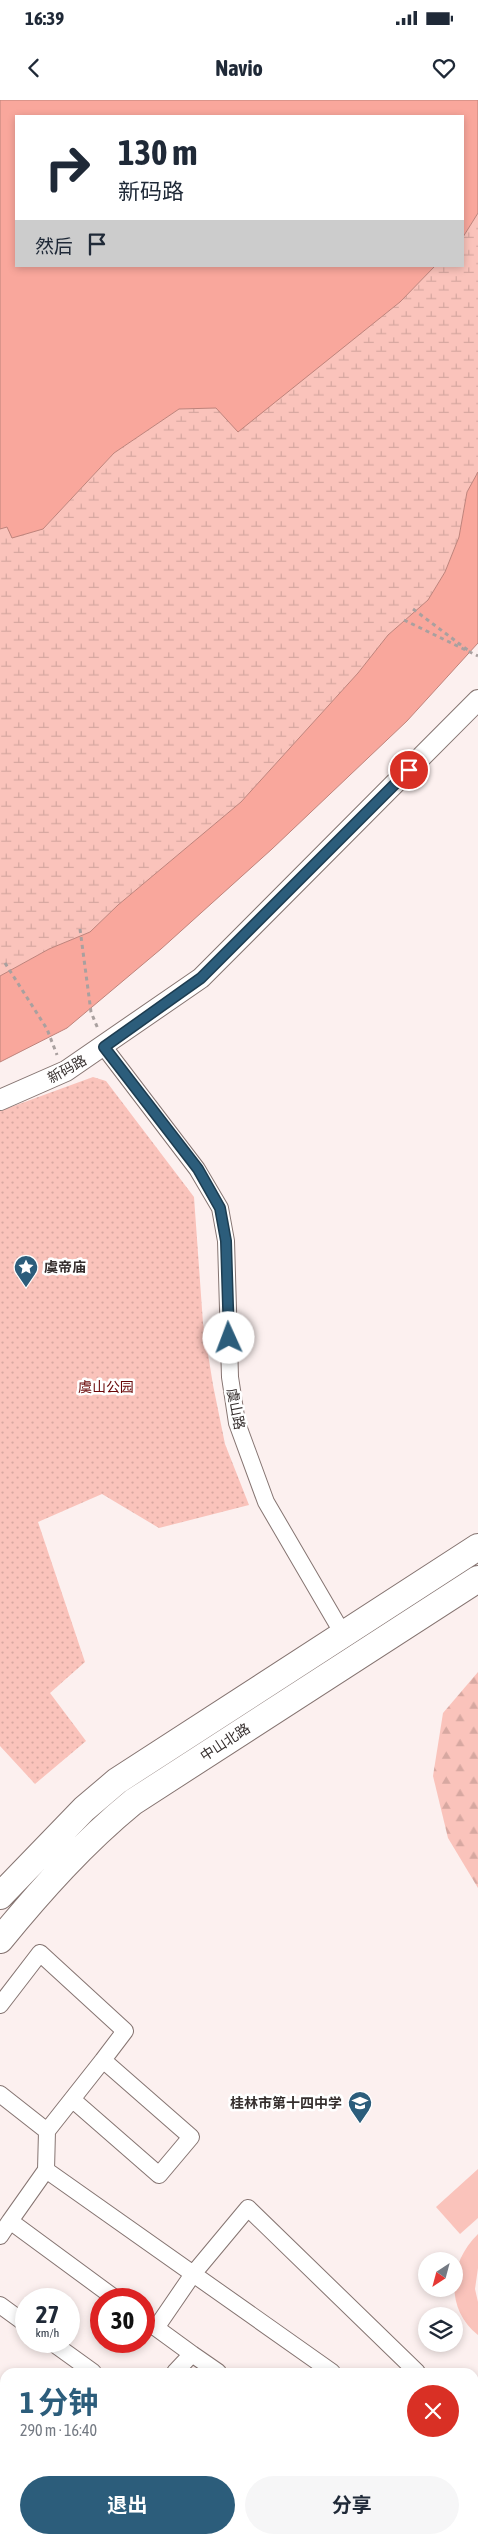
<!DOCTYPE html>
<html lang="zh">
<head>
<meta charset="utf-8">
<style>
	:root { --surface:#fff; --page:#f6f6f7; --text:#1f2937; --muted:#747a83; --accent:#2c5d7b }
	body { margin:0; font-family:"Asap Condensed","Noto Sans SC",sans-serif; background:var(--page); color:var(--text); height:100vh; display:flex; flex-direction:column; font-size:19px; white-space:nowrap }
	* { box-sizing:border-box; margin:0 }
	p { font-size:16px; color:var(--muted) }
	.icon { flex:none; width:28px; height:28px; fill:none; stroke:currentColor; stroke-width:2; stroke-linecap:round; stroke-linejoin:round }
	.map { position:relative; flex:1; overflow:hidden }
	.drawer { position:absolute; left:0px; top:2268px; width:479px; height:176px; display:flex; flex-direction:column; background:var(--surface); border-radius:15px 15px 0 0; box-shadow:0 2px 8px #0003 }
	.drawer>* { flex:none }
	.guide { position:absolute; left:15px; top:15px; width:449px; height:152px; border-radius:0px; box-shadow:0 2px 8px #0003; background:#fff; color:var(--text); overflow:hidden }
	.needle { width:32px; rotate:216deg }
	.tools { position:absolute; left:418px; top:2152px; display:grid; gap:10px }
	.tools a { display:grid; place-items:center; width:45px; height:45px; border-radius:50%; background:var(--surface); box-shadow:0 2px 8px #0003; font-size:25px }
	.speed { position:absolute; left:15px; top:2188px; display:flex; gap:10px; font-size:25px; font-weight:700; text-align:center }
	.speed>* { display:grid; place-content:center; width:65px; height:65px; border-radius:50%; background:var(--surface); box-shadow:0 2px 8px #0003; line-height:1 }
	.speed small { font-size:12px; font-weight:400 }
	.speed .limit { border:8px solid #d22; background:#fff; color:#111 }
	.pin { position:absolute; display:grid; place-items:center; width:42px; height:42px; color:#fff; margin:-21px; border:2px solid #fff; border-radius:50%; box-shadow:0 1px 5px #0007 }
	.me { position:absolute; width:55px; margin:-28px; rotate:358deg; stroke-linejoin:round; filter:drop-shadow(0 0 4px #0008) }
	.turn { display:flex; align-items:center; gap:18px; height:105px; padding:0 20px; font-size:22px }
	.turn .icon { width:65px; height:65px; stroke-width:2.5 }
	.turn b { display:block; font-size:35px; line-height:42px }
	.then { display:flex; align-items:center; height:48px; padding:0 20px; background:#0003; gap:10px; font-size:19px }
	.round { display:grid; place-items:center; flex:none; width:52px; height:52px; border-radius:26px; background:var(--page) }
	.overview { display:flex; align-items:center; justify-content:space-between; height:85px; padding:0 20px }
	h1 { font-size:30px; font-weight:700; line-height:38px; color:var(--accent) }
	.primary-button { display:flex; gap:10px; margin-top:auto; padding:10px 20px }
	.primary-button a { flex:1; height:58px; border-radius:30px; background:var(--accent); color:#fff; font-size:20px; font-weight:700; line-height:58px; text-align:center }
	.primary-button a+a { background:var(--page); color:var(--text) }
	.status { display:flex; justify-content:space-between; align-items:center; height:35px; padding:0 25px; background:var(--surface); direction:ltr }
	.status svg { height:14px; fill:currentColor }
	header { display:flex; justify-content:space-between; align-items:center; height:65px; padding:0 20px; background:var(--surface); font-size:22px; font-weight:700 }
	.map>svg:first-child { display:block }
</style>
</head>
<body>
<div class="status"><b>16:39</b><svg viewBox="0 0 49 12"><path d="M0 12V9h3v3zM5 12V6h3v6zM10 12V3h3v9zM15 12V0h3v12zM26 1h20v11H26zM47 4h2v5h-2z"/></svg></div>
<header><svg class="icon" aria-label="back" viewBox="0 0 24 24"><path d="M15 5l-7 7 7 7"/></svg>Navio<svg class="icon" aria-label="heart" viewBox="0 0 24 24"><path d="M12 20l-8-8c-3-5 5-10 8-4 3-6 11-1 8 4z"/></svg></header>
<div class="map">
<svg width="478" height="2443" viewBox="0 0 478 2443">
	<defs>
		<pattern id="forest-firs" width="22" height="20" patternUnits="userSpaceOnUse" patternTransform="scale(1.25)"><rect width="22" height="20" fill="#fac3bb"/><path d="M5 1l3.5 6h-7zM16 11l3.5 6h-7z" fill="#d7a8a1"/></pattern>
		<pattern id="wetland-marsh" width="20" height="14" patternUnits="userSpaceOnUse" patternTransform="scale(1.25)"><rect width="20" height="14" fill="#fac3bb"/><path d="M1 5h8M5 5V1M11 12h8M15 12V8" fill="none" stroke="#d7a8a1"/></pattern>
		<pattern id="park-dots" width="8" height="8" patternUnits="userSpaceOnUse" patternTransform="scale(1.25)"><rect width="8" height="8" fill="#fac3bb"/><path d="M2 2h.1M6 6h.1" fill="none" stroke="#d7a8a1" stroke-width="1.8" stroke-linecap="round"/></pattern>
	</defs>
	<rect width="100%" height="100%" fill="#fcf0ef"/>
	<path fill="#fac3bb" d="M478,2069V2118L460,2134L436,2107Z
		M478,2134V2168L475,2189L478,2202V2235C444,2208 449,2162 478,2134Z"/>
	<path fill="url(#forest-firs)" d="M478,1572V1788L448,1738L433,1676L443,1613Z"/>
	<path fill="url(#wetland-marsh)" d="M478,113V372L467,392L459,437L445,472L428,500L388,535L358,573L241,702L118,805L90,832L49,849L0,876V429L7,426L43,429L114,353L179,309L216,308L238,331L400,202L435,166H462L463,137Z"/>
	<path fill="url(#park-dots)" d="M93,977L106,981L194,1097L203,1223L213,1285L225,1344L249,1405L159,1428L102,1394L38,1422L85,1562L50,1593L86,1641L35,1684L0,1646V1011Z"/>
	<path fill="#f9a79c" stroke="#be837b" d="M0,0H478V113L463,137L462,16H16V166H435L400,202L238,332L216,308L179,309L114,353L43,429L12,438L7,427L0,429Z
		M478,372V543L407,621L272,749L161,849L67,928L0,962V876L49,849L90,832L118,805L241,702L358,573L388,535L428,500L445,472L459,437L467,392Z"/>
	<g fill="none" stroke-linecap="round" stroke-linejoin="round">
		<g stroke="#857471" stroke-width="18">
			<path id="minor" d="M104,947L197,1069L220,1108L226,1141L230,1277L237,1323L266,1402L343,1534
				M0,1905L40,1853L125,1931L103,1960
				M0,1994L47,2031L46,2070
				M47,2031L103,1960L191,2037L159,2075L73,2000
				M0,2136L10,2121
				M116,2199L10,2121L46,2070L332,2272
				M0,2205L26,2224
				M144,2219L192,2254
				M156,2228L193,2174L248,2108L417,2272
				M50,2241L93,2272
				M175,2272L192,2254L218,2272
				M56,2443L59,2439
				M419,2443L422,2439"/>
		</g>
		<g stroke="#857471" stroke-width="22">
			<path id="tertiary" d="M0,1000L66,971L201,878L478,600"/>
		</g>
		<g stroke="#857471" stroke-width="28">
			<path id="trunk" d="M0,1796L84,1709L117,1681L478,1447
				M0,1840C41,1790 83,1743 133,1702L478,1479"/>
		</g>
		<path stroke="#a9a09f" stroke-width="3" stroke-dasharray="4 4" stroke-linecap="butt" d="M413,509L469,551
			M404,520L478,556
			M80,829L91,912L98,929
			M5,863L47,929L57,955"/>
		<use href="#minor" stroke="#fff" stroke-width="16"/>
		<use href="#tertiary" stroke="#fff" stroke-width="20"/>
		<use href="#trunk" stroke="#fff" stroke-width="26"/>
	</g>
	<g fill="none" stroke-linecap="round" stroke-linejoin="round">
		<g stroke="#1d3c50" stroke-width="12">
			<path id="route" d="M229,1238L226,1141L220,1108L198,1069L104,947L201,878L409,670"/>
		</g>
		<use href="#route" stroke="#2c5d7b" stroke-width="9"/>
	</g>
	<defs>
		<g id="sight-pin" transform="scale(1.25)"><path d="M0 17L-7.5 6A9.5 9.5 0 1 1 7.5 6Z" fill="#2c5d7b" stroke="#fff"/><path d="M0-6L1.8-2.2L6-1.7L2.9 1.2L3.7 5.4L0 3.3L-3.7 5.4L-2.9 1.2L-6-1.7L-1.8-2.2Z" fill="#fff"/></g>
		<g id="school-pin" transform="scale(1.25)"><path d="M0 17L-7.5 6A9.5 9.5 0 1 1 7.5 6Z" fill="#2c5d7b" stroke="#fff"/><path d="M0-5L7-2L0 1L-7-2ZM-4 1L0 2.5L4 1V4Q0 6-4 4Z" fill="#fff"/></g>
	</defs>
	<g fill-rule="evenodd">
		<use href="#sight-pin" x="26" y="1167"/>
		<use href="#school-pin" x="360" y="2003"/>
	</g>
	<g text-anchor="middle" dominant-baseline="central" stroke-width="5" stroke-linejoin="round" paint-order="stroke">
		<g font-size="14" fill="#362f2e" stroke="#fff">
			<text transform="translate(67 969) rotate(-29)">新码路</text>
			<text transform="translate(236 1309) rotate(79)">虞山路</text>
			<text transform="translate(225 1642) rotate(-33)">中山北路</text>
		</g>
		<g font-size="14" font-weight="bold" fill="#362f2e" stroke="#fff" text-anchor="start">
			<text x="44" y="1167">虞帝庙</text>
			<text x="342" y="2003" text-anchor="end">桂林市第十四中学</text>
		</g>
		<g font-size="14" fill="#690808" stroke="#fff">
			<text x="106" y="1287">虞山公园</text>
		</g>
	</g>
</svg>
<div class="tools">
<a><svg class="needle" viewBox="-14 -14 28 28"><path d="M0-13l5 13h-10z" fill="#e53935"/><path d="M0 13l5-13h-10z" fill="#747a83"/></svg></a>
<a><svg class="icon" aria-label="layers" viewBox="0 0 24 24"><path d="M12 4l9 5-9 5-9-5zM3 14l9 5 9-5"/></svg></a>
</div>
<div class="speed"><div>27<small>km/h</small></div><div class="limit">30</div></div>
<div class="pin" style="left:409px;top:670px;background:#d93025"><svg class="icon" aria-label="arrive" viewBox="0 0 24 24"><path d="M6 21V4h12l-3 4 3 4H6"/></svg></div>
<svg class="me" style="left:229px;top:1238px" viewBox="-20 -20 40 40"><circle r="19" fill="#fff"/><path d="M0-13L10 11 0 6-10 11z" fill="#2c5d7b"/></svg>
<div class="guide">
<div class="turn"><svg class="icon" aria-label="right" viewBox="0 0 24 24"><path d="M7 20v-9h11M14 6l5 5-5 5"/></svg><div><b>130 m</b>新码路</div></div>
<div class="then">然后<svg class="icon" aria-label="arrive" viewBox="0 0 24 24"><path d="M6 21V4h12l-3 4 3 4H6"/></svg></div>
</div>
<section class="drawer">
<div class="overview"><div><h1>1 分钟</h1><p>290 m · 16:40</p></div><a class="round" style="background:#d93025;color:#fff"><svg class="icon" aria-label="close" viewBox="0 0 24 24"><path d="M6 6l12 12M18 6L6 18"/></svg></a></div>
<div class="primary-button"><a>退出</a><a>分享</a></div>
</section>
</div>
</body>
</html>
